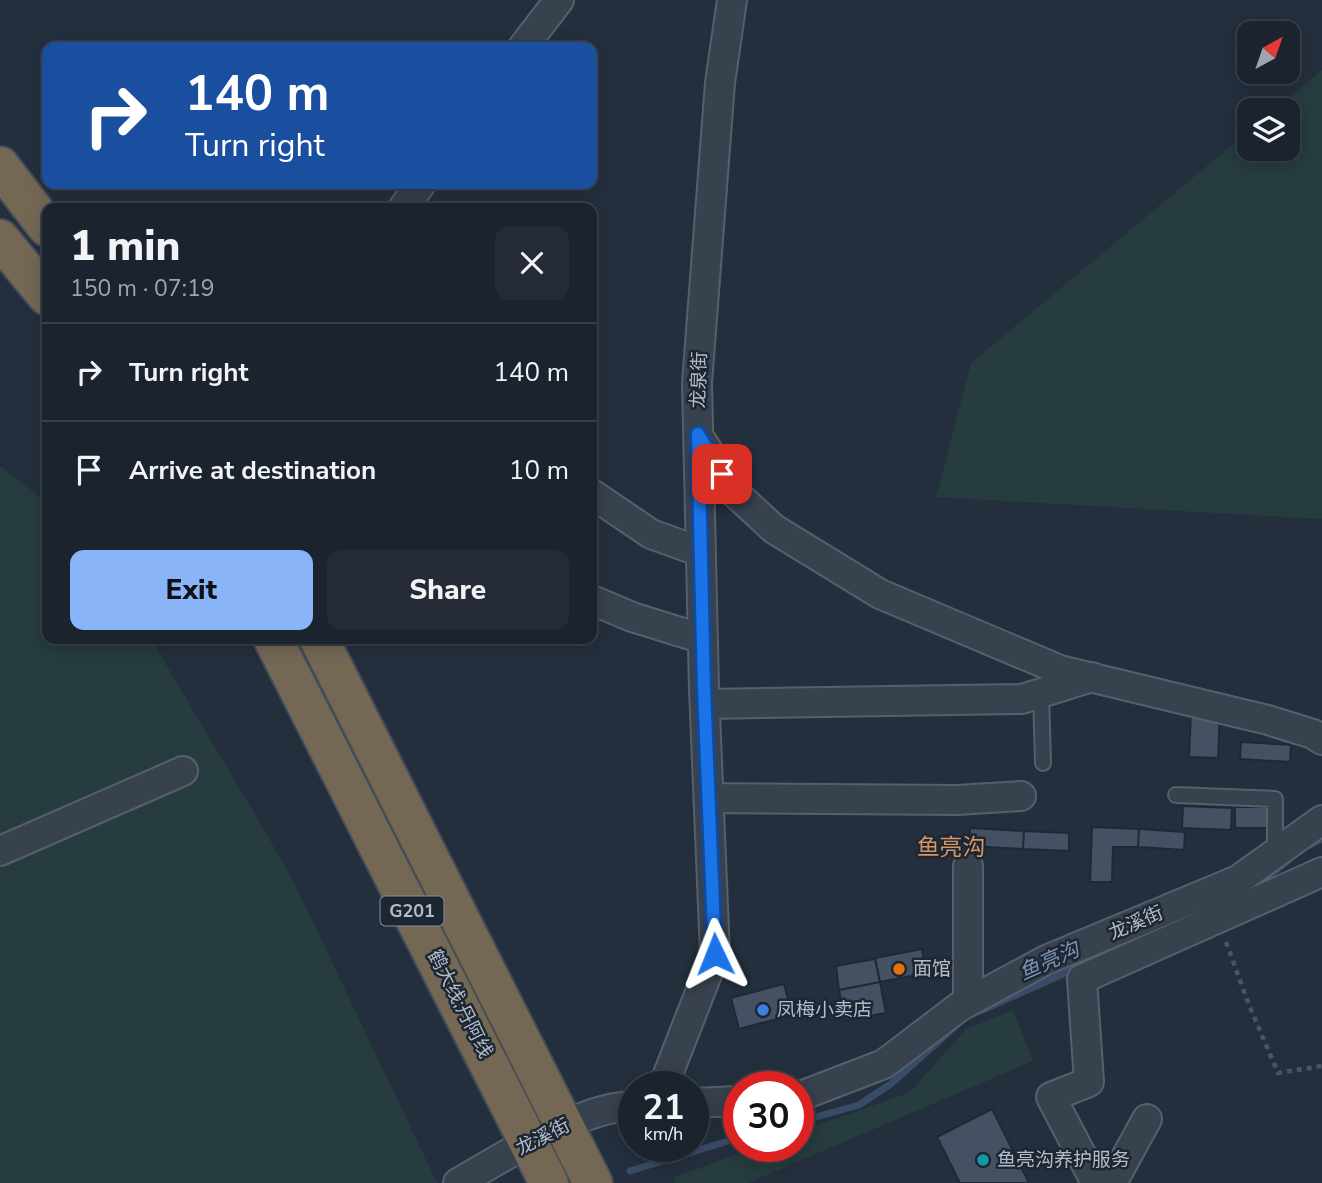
<!DOCTYPE html>
<html lang="en">
<head>
<meta charset="utf-8">
<style>
	:root { --surface:#1b232e; --page:#242b36; --text:#f1f3f6; --muted:#a0a4aa; --line:#39404a; --accent:#8ab4f8 }
	body { margin:0; font-family:"Nunito Sans","Noto Sans SC",sans-serif; background:var(--page); color:var(--text); height:100vh; display:flex; flex-direction:column; font-size:26px; white-space:nowrap }
	* { box-sizing:border-box; margin:0 }
	p { font-size:23px; color:var(--muted) }
	.icon { flex:none; width:38px; height:38px; fill:none; stroke:currentColor; stroke-width:2; stroke-linecap:round; stroke-linejoin:round }
	.map { position:relative; flex:1; overflow:hidden }
	.panel { position:absolute; left:42px; top:203px; width:555px; height:441px; display:flex; flex-direction:column; background:var(--surface); border-radius:14px; box-shadow:0 4px 18px #0003,0 0 0 2px var(--line) }
	.panel>* { flex:none }
	.banner { position:absolute; left:42px; top:42px; width:555px; height:147px; border-radius:14px; box-shadow:0 4px 18px #0003,0 0 0 2px var(--line); background:#1a4fa0; color:#fff; overflow:hidden }
	.needle { width:46px; rotate:40deg }
	.buttons { position:absolute; left:1237px; top:21px; display:grid; gap:14px }
	.buttons a { display:grid; place-items:center; width:63px; height:63px; border-radius:14px; background:var(--surface); box-shadow:0 4px 18px #0003,0 0 0 2px var(--line); font-size:35px }
	.speed { position:absolute; left:618px; top:1071px; display:flex; gap:14px; font-size:35px; font-weight:700; text-align:center }
	.speed>* { display:grid; place-content:center; width:91px; height:91px; border-radius:50%; background:var(--surface); box-shadow:0 4px 18px #0003,0 0 0 2px var(--line); line-height:1 }
	.speed small { font-size:18px; font-weight:400 }
	.speed .limit { border:10px solid #d22; background:#fff; color:#111 }
	.pin { position:absolute; display:grid; place-items:center; width:60px; height:60px; color:#fff; margin:-30px; border-radius:14px; box-shadow:0 4px 10px #0006 }
	.me { position:absolute; width:77px; margin:-38px; rotate:358deg; stroke-linejoin:round; filter:drop-shadow(0 0 5px #0008) }
	.turn { display:flex; align-items:center; gap:24px; height:147px; padding:0 28px; font-size:32px }
	.turn .icon { width:91px; height:91px; stroke-width:2.5 }
	.turn b { display:block; font-size:49px; line-height:60px }
	.round { display:grid; place-items:center; flex:none; width:74px; height:74px; border-radius:14px; background:var(--page) }
	.headline { display:flex; align-items:center; justify-content:space-between; height:119px; padding:0 28px }
	h1 { font-size:42px; font-weight:800; line-height:52px }
	.action { display:flex; gap:14px; margin-top:auto; padding:14px 28px }
	.action a { flex:1; height:80px; border-radius:14px; background:var(--accent); color:#111; font-size:28px; font-weight:800; line-height:80px; text-align:center }
	.action a+a { background:var(--page); color:var(--text) }
	ul { padding:0; list-style:none }
	li { display:flex; align-items:center; gap:21px; height:98px; padding:0 28px; border-top:2px solid var(--line) }
	li div { flex:1 }
	li b { display:block; font-size:26px }
	li em { font-style:normal }
	.map>svg:first-child { display:block }
</style>
</head>
<body>
<div class="map">
<svg width="1322" height="1183" viewBox="0 0 1322 1183">
	<rect width="100%" height="100%" fill="#242f3e"/>
	<path fill="#263c3f" d="M1322,70V519L936,497L971,363L1249,131L1250,149H1288V110H1274Z
		M0,466L47,502V639H151L291,876L437,1183H0Z
		M1013,1010L1033,1061L748,1183H675L673,1178L758,1146H798V1132L909,1093L966,1029Z"/>
	<g fill="none" stroke-linecap="round" stroke-linejoin="round">
		<path stroke="#394c67" stroke-width="7" d="M1307,846L1322,839
			M1249,891L1289,860
			M980,1011L1081,966
			M798,1122L859,1105L892,1083L958,1024
			M630,1171L738,1138"/>
	</g>
	<path fill="#455162" stroke="#1f2835" stroke-width="2" d="M1191,712L1220,713L1218,758L1189,757Z
		M1241,742L1291,745L1290,762L1240,759Z
		M1183,806L1232,808L1231,830L1182,828Z
		M1235,807H1271V828H1235Z
		M1092,827L1139,829L1138,847H1113L1112,882H1090Z
		M970,828L1024,831L1023,849L969,846Z
		M1139,829L1185,832L1184,850L1138,847Z
		M1024,831L1069,833V851L1023,849Z
		M922,949L926,973L880,982L875,958Z
		M875,959L880,982L839,990L836,966Z
		M880,982L886,1013L845,1020L839,990Z
		M784,984L792,1015L739,1029L731,998Z
		M992,1109L1029,1183H960L937,1137Z"/>
	<g fill="none" stroke-linecap="round" stroke-linejoin="round">
		<g stroke="#565f6c" stroke-width="18">
			<path id="lane" d="M1041,693L1043,763
				M1176,795L1275,799V854"/>
		</g>
		<g stroke="#565f6c" stroke-width="32">
			<path id="street" d="M523,47L559,0
				M403,208L421,184
				M699,437L735,493L774,529L880,594L1060,670L1268,720L1313,734L1322,740
				M592,494L651,534L701,552
				M592,600L632,617L703,639
				M705,704L1022,699L1092,677
				M709,798L957,800L1021,796
				M0,851L183,771
				M968,1002V866
				M663,1087L715,954L704,689L697,383L720,83L732,0
				M798,1097L884,1064L959,1007L1046,960L1238,880L1322,820
				M693,1103L738,1101
				M458,1183C504,1157 581,1106 634,1106
				M1096,1183L1051,1097L1089,1082L1082,979L1322,872
				M1112,1183L1147,1119"/>
		</g>
		<g stroke="#434c59" stroke-width="42">
			<path id="highway" d="M0,166L47,227
				M0,239L47,296
				M273,639L549,1183
				M319,639L593,1183"/>
		</g>
		<path stroke="#44595c" stroke-width="4.5" stroke-dasharray="5 5" stroke-linecap="butt" d="M1226,942L1249,1005L1278,1073L1322,1066"/>
		<use href="#lane" stroke="#38414e" stroke-width="14"/>
		<use href="#street" stroke="#38414e" stroke-width="28"/>
		<use href="#highway" stroke="#746855" stroke-width="38"/>
	</g>
	<g fill="none" stroke-linecap="round" stroke-linejoin="round">
		<g stroke="#114b97" stroke-width="18">
			<path id="route" d="M715,954L704,689L698,434L722,474"/>
		</g>
		<use href="#route" stroke="#1a73e8" stroke-width="12"/>
	</g>
	<circle fill="#e8710a" stroke="#1d2633" stroke-width="2.5" cx="899" cy="969" r="7"/>
	<circle fill="#3f7fe0" stroke="#1d2633" stroke-width="2.5" cx="763" cy="1010" r="7"/>
	<circle fill="#0f9aa8" stroke="#1d2633" stroke-width="2.5" cx="983" cy="1160" r="7"/>
	<g text-anchor="middle" dominant-baseline="central" stroke-width="5" stroke-linejoin="round" paint-order="stroke">
		<rect fill="#1d2633" stroke="#878f9c" stroke-width="2" x="380.5" y="896.5" width="63" height="29" rx="5"/>
		<g font-size="18" font-weight="bold" fill="#b4bcc9">
			<text x="412" y="911">G201</text>
		</g>
		<g font-size="19" fill="#b4bcc9" stroke="#1d2633">
			<text transform="translate(699 380) rotate(-88)">龙泉街</text>
			<text transform="translate(1136 923) rotate(-23)">龙溪街</text>
			<text transform="translate(460 1004) rotate(63)">鹤大线;丹阿线</text>
			<text transform="translate(543 1137) rotate(-27)">龙溪街</text>
		</g>
		<g font-size="19" fill="#b4bcc9" stroke="#1d2633" text-anchor="start">
			<text x="913" y="969">面馆</text>
			<text x="777" y="1010">凤梅小卖店</text>
			<text x="997" y="1160">鱼亮沟养护服务</text>
		</g>
		<g font-size="21" font-style="italic" fill="#7c92b1" stroke="#1d2633">
			<text transform="translate(1049 961) rotate(-24)">鱼亮沟</text>
		</g>
		<g font-size="23" fill="#d59563" stroke="#1d2633">
			<text x="951" y="847">鱼亮沟</text>
		</g>
	</g>
</svg>
<div class="buttons">
<a><svg class="needle" viewBox="-14 -14 28 28"><path d="M0-13l5 13h-10z" fill="#e53935"/><path d="M0 13l5-13h-10z" fill="#a0a4aa"/></svg></a>
<a><svg class="icon" aria-label="layers" viewBox="0 0 24 24"><path d="M12 4l9 5-9 5-9-5zM3 14l9 5 9-5"/></svg></a>
</div>
<div class="speed"><div>21<small>km/h</small></div><div class="limit">30</div></div>
<div class="pin" style="left:722px;top:474px;background:#d93025"><svg class="icon" aria-label="arrive" viewBox="0 0 24 24"><path d="M6 21V4h12l-3 4 3 4H6"/></svg></div>
<svg class="me" style="left:715px;top:954px" viewBox="-20 -20 40 40"><path d="M0-17L14 15 0 8-14 15z" fill="#1a73e8" stroke="#fff" stroke-width="4"/></svg>
<div class="banner">
<div class="turn"><svg class="icon" aria-label="right" viewBox="0 0 24 24"><path d="M7 20v-9h11M14 6l5 5-5 5"/></svg><div><b>140 m</b>Turn right</div></div>
</div>
<section class="panel">
<div class="headline"><div><h1>1 min</h1><p>150 m · 07:19</p></div><a class="round"><svg class="icon" aria-label="close" viewBox="0 0 24 24"><path d="M6 6l12 12M18 6L6 18"/></svg></a></div>
<ul>
<li><svg class="icon" aria-label="right" viewBox="0 0 24 24"><path d="M7 20v-9h11M14 6l5 5-5 5"/></svg><div><b>Turn right</b></div><em>140 m</em></li>
<li><svg class="icon" aria-label="arrive" viewBox="0 0 24 24"><path d="M6 21V4h12l-3 4 3 4H6"/></svg><div><b>Arrive at destination</b></div><em>10 m</em></li>
</ul>
<div class="action"><a>Exit</a><a>Share</a></div>
</section>
</div>
</body>
</html>
